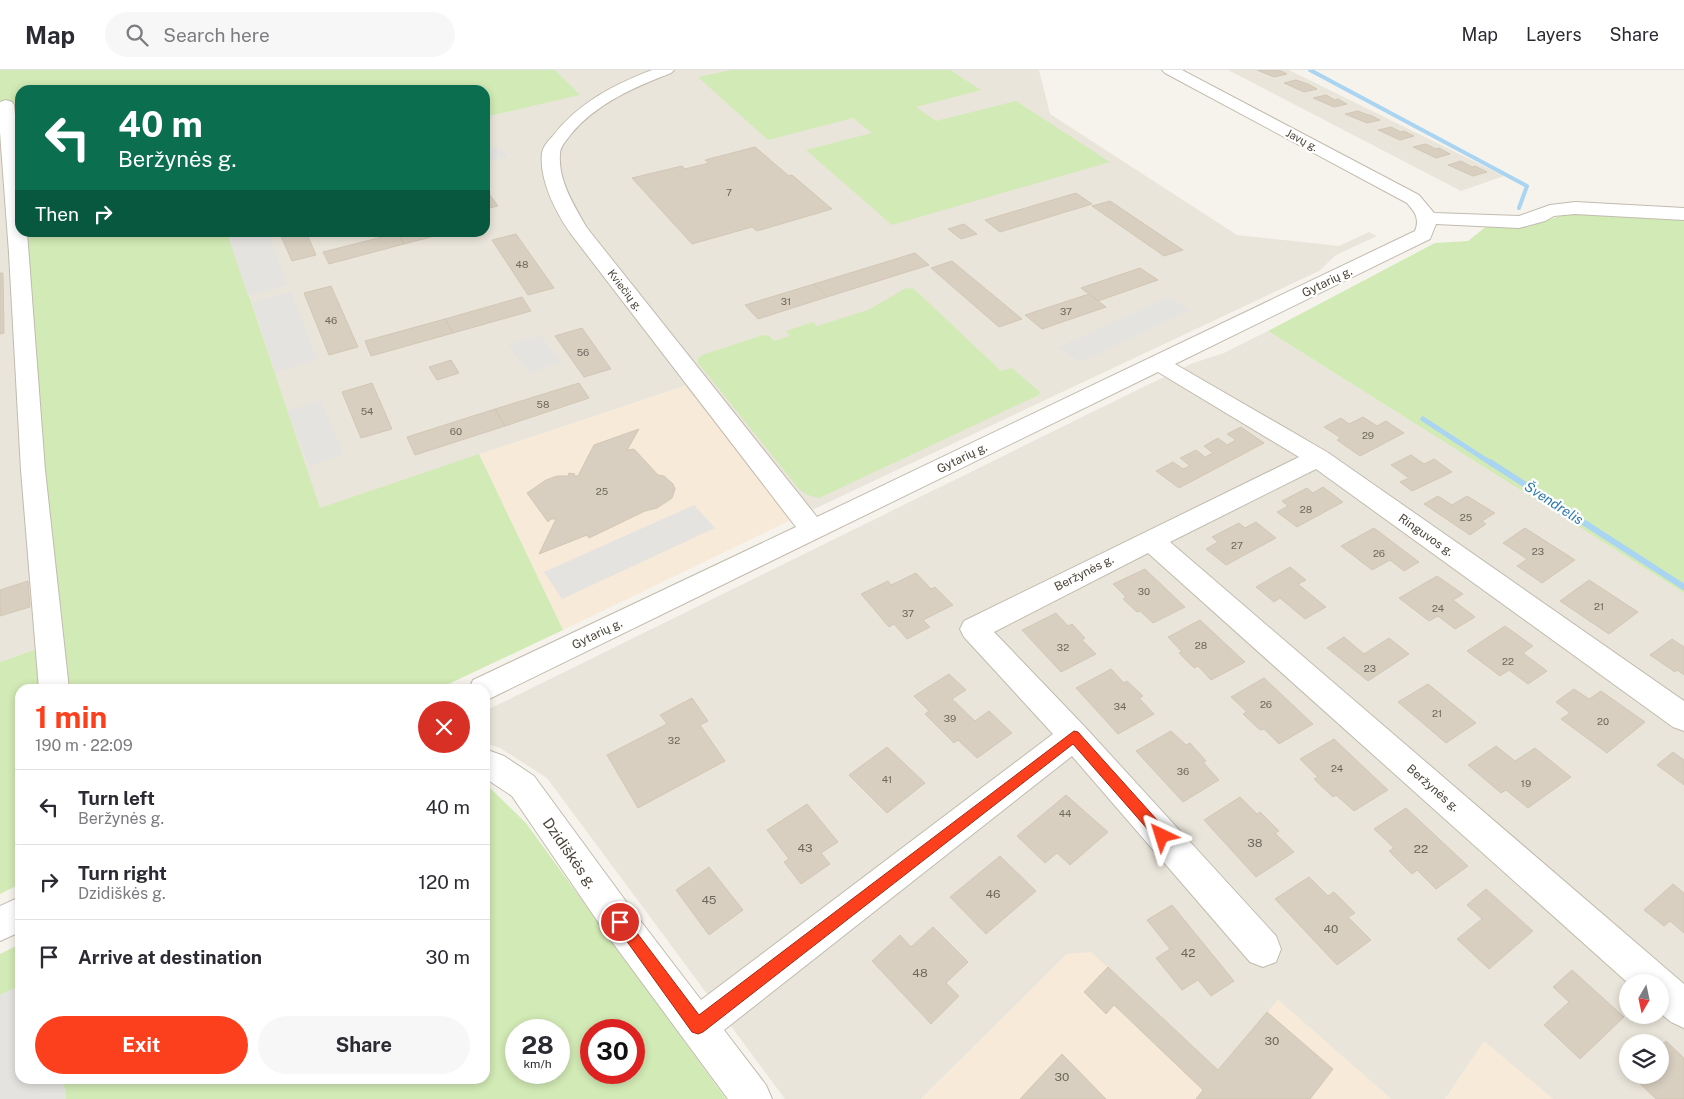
<!DOCTYPE html>
<html lang="en">
<head>
<meta charset="utf-8">
<style>
	:root { --surface:#fff; --page:#f7f7f7; --text:#2b2b33; --muted:#7c7c81; --line:#e1e1e2; --accent:#fc3f1d }
	body { margin:0; font-family:"Public Sans",sans-serif; background:var(--page); color:var(--text); height:100vh; display:flex; flex-direction:column; font-size:19px; white-space:nowrap }
	* { box-sizing:border-box; margin:0 }
	p { font-size:16px; color:var(--muted) }
	.icon { flex:none; width:28px; height:28px; fill:none; stroke:currentColor; stroke-width:2; stroke-linecap:round; stroke-linejoin:round }
	.map { position:relative; flex:1; overflow:hidden }
	.panel { position:absolute; left:15px; top:614px; width:475px; height:400px; display:flex; flex-direction:column; background:var(--surface); border-radius:15px; box-shadow:0 2px 8px #0003 }
	.panel>* { flex:none }
	.hud { position:absolute; left:15px; top:15px; width:475px; height:152px; border-radius:15px; box-shadow:0 2px 8px #0003; background:#0b6e4f; color:#fff; overflow:hidden }
	.needle { width:32px; rotate:189deg }
	.tools { position:absolute; left:1619px; top:904px; display:grid; gap:10px }
	.tools a { display:grid; place-items:center; width:50px; height:50px; border-radius:50%; background:var(--surface); box-shadow:0 2px 8px #0003; font-size:25px }
	.speed { position:absolute; left:505px; top:949px; display:flex; gap:10px; font-size:25px; font-weight:700; text-align:center }
	.speed>* { display:grid; place-content:center; width:65px; height:65px; border-radius:50%; background:var(--surface); box-shadow:0 2px 8px #0003; line-height:1 }
	.speed small { font-size:12px; font-weight:400 }
	.speed .limit { border:8px solid #d22; background:#fff; color:#111 }
	.pin { position:absolute; display:grid; place-items:center; width:42px; height:42px; color:#fff; margin:-21px; border:2px solid #fff; border-radius:50%; box-shadow:0 1px 5px #0007 }
	.me { position:absolute; width:55px; margin:-28px; rotate:319deg; stroke-linejoin:round; filter:drop-shadow(0 0 4px #0008) }
	.turn { display:flex; align-items:center; gap:18px; height:105px; padding:0 20px; font-size:22px }
	.turn .icon { width:65px; height:65px; stroke-width:2.5 }
	.turn b { display:block; font-size:35px; line-height:42px }
	.then { display:flex; align-items:center; height:48px; padding:0 20px; background:#0003; gap:10px; font-size:19px }
	.round { display:grid; place-items:center; flex:none; width:52px; height:52px; border-radius:26px; background:var(--page) }
	.summary { display:flex; align-items:center; justify-content:space-between; height:85px; padding:0 20px }
	h1 { font-size:30px; font-weight:700; line-height:38px; color:var(--accent) }
	.cta { display:flex; gap:10px; margin-top:auto; padding:10px 20px }
	.cta a { flex:1; height:58px; border-radius:30px; background:var(--accent); color:#fff; font-size:20px; font-weight:700; line-height:58px; text-align:center }
	.cta a+a { background:var(--page); color:var(--text) }
	ul { padding:0; list-style:none }
	li { display:flex; align-items:center; gap:15px; height:75px; padding:0 20px; border-top:1px solid var(--line) }
	li div { flex:1 }
	li b { display:block; font-size:19px }
	li em { font-style:normal }
	header { display:flex; align-items:center; gap:30px; box-sizing:border-box; height:70px; padding:0 25px; background:var(--surface); border-bottom:1px solid var(--line) }
	header strong { font-size:24px }
	nav { display:flex; gap:28px; margin-inline-start:auto; font-size:18px }
	.search { width:350px; height:45px; background:var(--page); display:flex; align-items:center; gap:12px; box-sizing:border-box; padding:0 18px; border-radius:28px; color:var(--muted); font-size:19px }
	.map>svg:first-child { display:block }
</style>
</head>
<body>
<header>
<strong>Map</strong>
<div class="search"><svg class="icon" aria-label="search" viewBox="0 0 24 24"><circle cx="10" cy="10" r="6"/><path d="M15 15l6 6"/></svg>Search here</div>
<nav><a>Map</a><a>Layers</a><a>Share</a></nav>
</header>
<div class="map">
<svg width="1684" height="1029" viewBox="0 0 1684 1029">
	<rect width="100%" height="100%" fill="#f6f3ec"/>
	<path fill="#eae5da" fill-rule="evenodd" d="M555,0H1039L1050,44L1237,165L1339,176L1369,162L1377,166L1336,185L1319,201L793,449L684,316L320,439L228,163L485,162V47L579,25Z
		M1228,0H1289L1504,106L1461,121Z
		M0,36L51,574L0,592Z
		M1268,261L1684,523V1029H1553L1484,972L1445,1029H1391L1278,930L1218,1000L1108,897L1067,884L921,1029H785L547,708L500,678L485,673V641L1131,323L1193,293L1224,283ZM1628,912H1660V945H1628ZM1628,972H1660V1005H1628Z"/>
	<path fill="#f7ead8" d="M685,316L793,449L563,560L479,384Z
		M1091,882L1218,1000L1278,930L1391,1029H921L1067,884Z
		M1484,971L1553,1029H1445Z"/>
	<path fill="#d2eab5" fill-rule="evenodd" d="M0,0H555L580,25L485,47V20H20V162L228,163L320,438L479,384L563,560L438,619H20V814L0,824V592L51,574L0,36Z
		M732,0H950L981,20L916,37L936,51L1016,31L1110,92L892,155L806,80L872,63L853,48L768,70L698,7Z
		M1569,143L1684,147V523L1268,261L1435,173L1468,171L1487,156L1508,157L1533,155Z
		M906,218L914,219L1001,301L1012,298L1040,322L1039,325L819,428L808,425L799,419L698,293V289L702,285L763,265L769,266L774,271L790,266L786,261L813,252L817,256L868,240Z
		M485,713L526,753L726,1029H66L63,1009H485ZM516,960H559V1002H516ZM591,960H634V1002H591Z
		M20,874V916L0,925V884Z"/>
	<path fill="#e5e3e0" d="M500,77L508,87L485,92V80Z
		M227,163H268L288,215L248,226Z
		M291,222L317,290L275,302L252,232Z
		M1169,227L1191,240L1080,292L1058,277Z
		M540,265L561,292L529,303L508,275Z
		M321,330L344,385L309,396L287,341Z
		M694,435L715,458L562,529L544,502Z
		M20,916V1009H63L66,1029H0V925Z"/>
	<g fill="none" stroke-linecap="round" stroke-linejoin="round">
		<path stroke="#a9d4f2" stroke-width="4" d="M1310,0L1527,116L1519,138"/>
		<path stroke="#a9d4f2" stroke-width="5" d="M1423,349L1492,394"/>
		<path stroke="#a9d4f2" stroke-width="6" d="M1490,392L1684,517"/>
	</g>
	<path fill="#d8cfc1" stroke="#d3c7b4" d="M1257,0H1279L1287,4L1274,7Z
		M1296,10L1308,14L1317,19L1304,22L1284,13Z
		M1326,25L1335,30L1338,29L1347,34L1334,37L1313,28Z
		M1358,41L1368,45H1370L1380,50L1367,53L1345,44Z
		M1391,57L1401,62L1404,61L1414,66L1400,70L1378,60Z
		M1426,74L1436,79L1439,78L1450,84L1436,88L1413,77Z
		M755,77L789,106L792,105L832,139L757,161L752,157L692,174L632,108L682,96L685,99L709,93L705,90Z
		M1461,91L1472,97L1475,96L1487,102L1473,106L1448,95Z
		M485,118L498,136L485,139Z
		M1076,123L1092,134L1000,162L985,150Z
		M1110,131L1183,180L1164,186L1092,136Z
		M964,154L977,164L961,169L948,159Z
		M279,162H306L316,185L292,191Z
		M399,162H450L404,174L398,163Z
		M398,163L404,174L329,194L323,182Z
		M516,164L554,218L528,225L492,170Z
		M915,183L929,195L827,227L814,214Z
		M952,191L1022,249L999,257L931,198Z
		M1140,198L1158,210L1098,231L1081,218Z
		M0,203H3L4,263L0,264Z
		M814,214L827,227L758,249L745,235Z
		M331,216L358,277L329,285L304,223Z
		M1089,224L1106,237L1042,259L1025,245Z
		M522,227L531,241L453,263L445,249Z
		M445,249L453,263L371,286L365,271Z
		M582,258L611,299L584,307L555,266Z
		M451,290L459,303L437,310L429,297Z
		M372,313L392,359L361,368L342,322Z
		M579,313L589,328L505,356L495,339Z
		M495,339L505,356L415,385L407,367Z
		M1363,347L1377,356L1386,351L1404,363L1360,386L1337,370L1341,368L1324,357L1341,348L1349,354Z
		M1241,357L1264,373L1179,418L1156,401L1173,392L1183,399L1190,396L1180,388L1196,380L1205,387L1213,383L1204,376L1218,368L1227,375L1236,370L1227,364Z
		M639,359L627,380L634,379L658,405L664,406L673,414L675,419L672,428L657,438L645,441L589,468L587,465L539,484L556,449H551L548,452L527,423L546,410L557,406H568L569,403L575,404L574,406H578L594,375Z
		M1411,385L1424,394L1434,389L1452,402L1412,421L1400,412L1409,408L1391,395Z
		M1323,417L1343,432L1297,457L1277,442L1288,436L1282,431L1307,418L1313,423Z
		M1438,426L1452,435L1467,426L1495,443L1482,451L1486,454L1470,465L1424,434Z
		M1256,452L1276,468L1226,495L1206,479L1218,472L1212,467L1239,453L1245,458Z
		M1374,458L1419,492L1404,501L1390,490L1372,500L1341,476Z
		M1525,458L1575,490L1542,513L1517,496L1527,489L1503,473Z
		M1290,497L1306,510L1298,514L1326,537L1305,549L1280,528L1274,532L1256,517Z
		M1145,499L1185,537L1153,553L1140,541L1137,542L1123,529L1126,527L1113,514Z
		M916,503L931,519L935,517L953,535L923,550L930,557L907,569L894,554L889,557L861,524L888,511L891,515Z
		M1437,506L1463,524L1453,530L1475,547L1455,559L1438,546L1429,551L1399,528Z
		M1589,510L1638,542L1609,564L1560,531Z
		M28,511L30,537L0,546V520Z
		M1056,543L1068,556L1072,554L1085,568L1082,570L1096,584L1061,602L1022,560Z
		M1200,550L1245,592L1211,610L1198,596L1194,598L1179,583L1182,582L1168,567Z
		M1505,556L1533,576L1523,583L1547,601L1528,614L1509,600L1500,606L1467,581Z
		M1344,567L1364,584L1389,568L1409,584L1368,611L1327,578Z
		M1672,569L1684,577V605L1677,600L1675,602L1650,585Z
		M1111,599L1124,613L1127,611L1143,626L1139,628L1154,644L1118,664L1076,618Z
		M949,604L966,620L952,629L975,651L989,641L1012,663L977,688L958,670L954,673L925,644L929,641L914,626Z
		M1264,608L1313,654L1279,674L1264,659L1260,660L1243,644L1247,642L1231,627Z
		M1428,614L1476,653L1446,673L1398,632Z
		M1574,619L1589,629L1601,621L1645,652L1607,683L1561,649L1570,643L1556,632Z
		M692,628L708,651L700,655L725,691L638,738L607,685L667,654L660,645Z
		M1171,661L1186,675L1190,673L1206,691L1203,692L1219,710L1183,732L1136,681Z
		M1334,669L1388,720L1354,741L1336,725L1333,727L1314,709L1318,707L1300,689Z
		M1496,676L1515,691L1535,678L1571,707L1528,738L1506,720L1501,723L1468,695Z
		M887,677L925,713L887,743L849,705Z
		M1673,682L1684,690V715L1657,695Z
		M1066,725L1108,762L1070,795L1057,783L1045,793L1017,766Z
		M1240,727L1257,744L1260,742L1279,761L1275,763L1294,782L1256,807L1204,750Z
		M807,734L838,772L821,783L830,794L801,814L784,792L789,789L767,760Z
		M1406,738L1468,796L1436,819L1417,800L1412,804L1389,781L1394,778L1374,759Z
		M1000,786L1036,821L986,864L950,827Z
		M709,797L743,840L709,865L676,820Z
		M1309,807L1328,826L1334,822L1355,843L1348,847L1371,870L1337,895L1275,829Z
		M1673,814L1684,823V863L1670,851L1664,856L1644,840Z
		M1486,819L1533,861L1489,899L1457,869L1482,849L1467,835Z
		M1172,835L1234,911L1211,926L1198,910L1182,920L1156,888L1170,879L1147,850Z
		M933,857L968,892L946,913L959,926L931,954L872,891L900,865L911,877Z
		M1108,897L1218,1000L1267,942L1333,999L1310,1029H1196L1203,1020L1114,935L1106,944L1084,922Z
		M1572,900L1624,947L1580,989L1544,955L1569,932L1553,917Z
		M1666,971L1684,988V1029H1656L1631,1005H1660V976Z
		M1062,984L1106,1029H1020Z"/>
	<g fill="none" stroke-linecap="round" stroke-linejoin="round">
		<g stroke="#c2bbae" stroke-width="2">
			<path id="minor" d="M652,0H674L671,3C635,17 597,33 571,64C567,70 560,76 560,84C558,111 574,135 587,158L817,447L1415,161C1420,149 1415,142 1407,133L1165,3L1162,0H1182L1419,125L1434,143L1519,146L1550,135L1575,132L1684,138V150L1575,144L1554,146L1545,151L1519,158L1436,154L1430,169L1175,294L1327,382L1684,631V661L1673,657L1316,399L1170,472L1684,914V958L1671,952L1660,943V912L1628,913L1148,483L994,562L1085,657L1276,866L1281,879L1276,892L1263,897L1250,892L1072,686L724,960L766,1015L772,1029H728L607,865L512,726L485,708V679L504,686L534,706L633,841L701,930L1053,664L964,567L960,559L964,551L1299,387L1158,302L485,631V619H469L473,610L796,457L571,164C556,143 539,110 542,83C543,77 548,71 552,67C578,33 613,15 652,0Z
				M6,30L12,32L14,35L20,95V162H27L45,400L69,619H39L21,400L9,183L0,62V32Z
				M20,827V862L0,871V836Z"/>
		</g>
		<use href="#minor" fill="#fff" fill-rule="evenodd"/>
	</g>
	<path fill="#fc3f1d" stroke="#a42913" d="M1074,661L1078,662L1167,761L1169,766L1167,770L1162,772L1157,770L1073,674L703,962L698,964L692,962L613,852L615,847L620,845L625,847L699,945Z"/>
	<g text-anchor="middle" dominant-baseline="central" stroke-width="4.5" stroke-linejoin="round" paint-order="stroke">
		<g font-size="10" fill="#6e675b">
			<text x="729" y="122">7</text>
			<text x="522" y="194">48</text>
			<text x="786" y="231">31</text>
			<text x="1066" y="241">37</text>
			<text x="331" y="250">46</text>
			<text x="583" y="282">56</text>
			<text x="543" y="334">58</text>
			<text x="367" y="341">54</text>
			<text x="456" y="361">60</text>
			<text x="1368" y="365">29</text>
			<text x="602" y="421">25</text>
			<text x="1306" y="439">28</text>
			<text x="1466" y="447">25</text>
			<text x="1237" y="475">27</text>
			<text x="1538" y="481">23</text>
			<text x="1379" y="483">26</text>
			<text x="1144" y="521">30</text>
			<text x="1599" y="536">21</text>
			<text x="1438" y="538">24</text>
			<text x="908" y="543">37</text>
			<text x="1201" y="575">28</text>
			<text x="1063" y="577">32</text>
			<text x="1508" y="591">22</text>
			<text x="1370" y="598">23</text>
			<text x="1266" y="634">26</text>
			<text x="1120" y="636">34</text>
			<text x="1437" y="643">21</text>
			<text x="950" y="648">39</text>
			<text x="1603" y="651">20</text>
			<text x="674" y="670">32</text>
			<text x="1337" y="698">24</text>
			<text x="1183" y="701">36</text>
			<text x="887" y="709">41</text>
			<text x="1526" y="713">19</text>
			<text x="1065" y="743">44</text>
		</g>
		<g font-size="11" fill="#4b4439" stroke="#fff">
			<text transform="translate(1302 70) rotate(28)">Javų g.</text>
			<text transform="translate(625 220) rotate(52)">Kviečių g.</text>
		</g>
		<g font-size="12" fill="#4b4439" stroke="#fff">
			<text transform="translate(1327 212) rotate(-26)">Gytarių g.</text>
			<text transform="translate(962 388) rotate(-26)">Gytarių g.</text>
			<text transform="translate(1426 465) rotate(35)">Ringuvos g.</text>
			<text transform="translate(1084 503) rotate(-27)">Beržynės g.</text>
			<text transform="translate(597 564) rotate(-26)">Gytarių g.</text>
			<text transform="translate(1433 718) rotate(41)">Beržynės g.</text>
		</g>
		<g font-size="12" fill="#6e675b">
			<text x="1255" y="773">38</text>
			<text x="805" y="778">43</text>
			<text x="1421" y="779">22</text>
			<text x="993" y="824">46</text>
			<text x="709" y="830">45</text>
			<text x="1331" y="859">40</text>
			<text x="1188" y="883">42</text>
			<text x="920" y="903">48</text>
			<text x="1272" y="971">30</text>
			<text x="1062" y="1007">30</text>
		</g>
		<g font-size="14" font-style="italic" fill="#2e7ab2" stroke="#fff">
			<text transform="translate(1554 433) rotate(33)">Švendrelis</text>
		</g>
		<g font-size="15" fill="#4b4439" stroke="#fff">
			<text transform="translate(570 783) rotate(55)">Dzidiškės g.</text>
		</g>
	</g>
</svg>
<div class="tools">
<a><svg class="needle" viewBox="-14 -14 28 28"><path d="M0-13l5 13h-10z" fill="#e53935"/><path d="M0 13l5-13h-10z" fill="#7c7c81"/></svg></a>
<a><svg class="icon" aria-label="layers" viewBox="0 0 24 24"><path d="M12 4l9 5-9 5-9-5zM3 14l9 5 9-5"/></svg></a>
</div>
<div class="speed"><div>28<small>km/h</small></div><div class="limit">30</div></div>
<div class="pin" style="left:620px;top:852px;background:#d93025"><svg class="icon" aria-label="arrive" viewBox="0 0 24 24"><path d="M6 21V4h12l-3 4 3 4H6"/></svg></div>
<svg class="me" style="left:1162px;top:766px" viewBox="-20 -20 40 40"><path d="M0-17L14 15 0 8-14 15z" fill="#fc3f1d" stroke="#fff" stroke-width="4"/></svg>
<div class="hud">
<div class="turn"><svg class="icon" aria-label="left" viewBox="0 0 24 24"><path d="M17 20v-9H6M10 6l-5 5 5 5"/></svg><div><b>40 m</b>Beržynės g.</div></div>
<div class="then">Then<svg class="icon" aria-label="right" viewBox="0 0 24 24"><path d="M7 20v-9h11M14 6l5 5-5 5"/></svg></div>
</div>
<section class="panel">
<div class="summary"><div><h1>1 min</h1><p>190 m · 22:09</p></div><a class="round" style="background:#d93025;color:#fff"><svg class="icon" aria-label="close" viewBox="0 0 24 24"><path d="M6 6l12 12M18 6L6 18"/></svg></a></div>
<ul>
<li><svg class="icon" aria-label="left" viewBox="0 0 24 24"><path d="M17 20v-9H6M10 6l-5 5 5 5"/></svg><div><b>Turn left</b><p>Beržynės g.</p></div><em>40 m</em></li>
<li><svg class="icon" aria-label="right" viewBox="0 0 24 24"><path d="M7 20v-9h11M14 6l5 5-5 5"/></svg><div><b>Turn right</b><p>Dzidiškės g.</p></div><em>120 m</em></li>
<li><svg class="icon" aria-label="arrive" viewBox="0 0 24 24"><path d="M6 21V4h12l-3 4 3 4H6"/></svg><div><b>Arrive at destination</b></div><em>30 m</em></li>
</ul>
<div class="cta"><a>Exit</a><a>Share</a></div>
</section>
</div>
</body>
</html>
